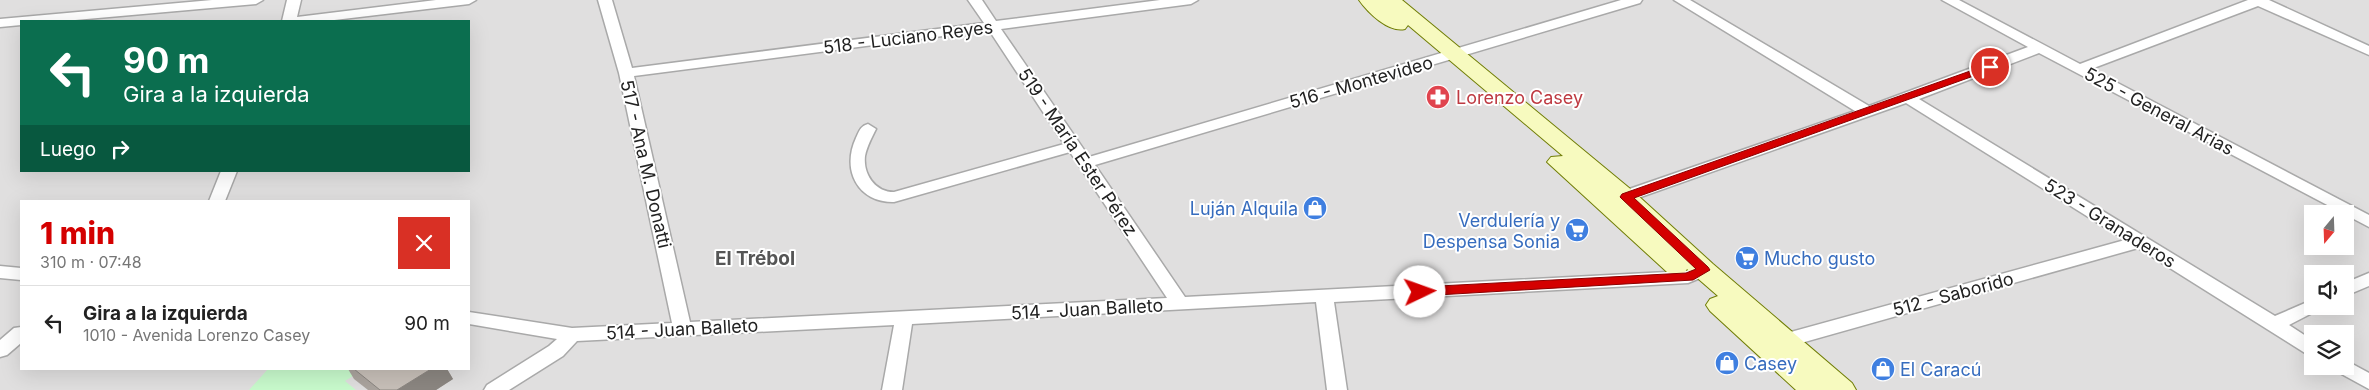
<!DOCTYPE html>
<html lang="es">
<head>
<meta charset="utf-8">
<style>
	:root { --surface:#fff; --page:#f6f6f6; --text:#222; --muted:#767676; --line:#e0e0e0; --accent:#d40000 }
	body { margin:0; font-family:Inter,sans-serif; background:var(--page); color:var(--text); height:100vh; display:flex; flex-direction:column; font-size:19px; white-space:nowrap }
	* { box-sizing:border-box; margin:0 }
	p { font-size:16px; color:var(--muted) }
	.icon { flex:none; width:28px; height:28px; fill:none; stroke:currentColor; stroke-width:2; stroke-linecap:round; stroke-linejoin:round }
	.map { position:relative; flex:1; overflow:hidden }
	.sheet { position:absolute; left:20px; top:200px; width:450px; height:170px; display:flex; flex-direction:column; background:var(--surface); border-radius:0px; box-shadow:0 5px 20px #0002 }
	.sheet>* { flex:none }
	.banner { position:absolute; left:20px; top:20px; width:450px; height:152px; border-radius:0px; box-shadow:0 5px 20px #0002; background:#0b6e4f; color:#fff; overflow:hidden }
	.needle { width:32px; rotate:199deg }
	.tools { position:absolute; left:2304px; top:205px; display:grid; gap:10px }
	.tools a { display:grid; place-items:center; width:50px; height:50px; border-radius:0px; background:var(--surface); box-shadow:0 5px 20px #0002; font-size:25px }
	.pin { position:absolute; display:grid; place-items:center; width:42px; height:42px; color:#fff; margin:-21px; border:2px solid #fff; border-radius:50%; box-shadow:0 1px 5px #0007 }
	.me { position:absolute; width:55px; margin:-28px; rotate:87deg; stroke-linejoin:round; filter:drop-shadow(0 0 4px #0008) }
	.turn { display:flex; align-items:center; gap:18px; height:105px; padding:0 20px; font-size:22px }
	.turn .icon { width:65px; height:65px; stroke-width:2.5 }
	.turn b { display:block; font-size:35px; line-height:42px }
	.then { display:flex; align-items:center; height:48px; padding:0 20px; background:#0003; gap:10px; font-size:19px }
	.round { display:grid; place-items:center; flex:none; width:52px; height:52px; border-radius:0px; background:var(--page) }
	.summary { display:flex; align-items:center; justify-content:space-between; height:85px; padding:0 20px }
	h1 { font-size:30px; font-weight:800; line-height:38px; color:var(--accent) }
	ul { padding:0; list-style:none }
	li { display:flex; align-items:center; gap:15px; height:75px; padding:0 20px; border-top:1px solid var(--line) }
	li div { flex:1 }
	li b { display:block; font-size:19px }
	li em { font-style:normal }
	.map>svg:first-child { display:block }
</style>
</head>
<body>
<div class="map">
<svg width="2369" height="390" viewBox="0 0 2369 390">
	<rect width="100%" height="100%" fill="#f2efe9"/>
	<path fill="#e0dfdf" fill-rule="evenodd" d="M0,0H2369V390H0ZM21,21H469V171H21ZM21,201H469V369H21ZM2312,214H2345V246H2312ZM2312,274H2345V306H2312ZM2312,334H2345V366H2312Z"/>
	<path fill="#c8facc" d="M268,369H364L345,381L356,390H249Z"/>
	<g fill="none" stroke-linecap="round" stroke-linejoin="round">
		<g stroke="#a9a9a9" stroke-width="3">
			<path id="minor" d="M212,0H263L256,4L64,21H21V25L0,27V19Z
				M287,0H301L297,17L436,0H476L469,4L326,21H282Z
				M598,0H612L632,68L984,23L968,0H982L996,21L1160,0H1198L1191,4L1001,29L1089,157L1621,0H1642L1640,3L1095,165L1185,297L1686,271L1704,264L1710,266L1713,270L1710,274L1688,283L1334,302L1347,390H1327L1316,302L912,324L902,390H882L894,325L577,341L563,356L509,390H484L487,385L549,346L557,339L469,324V312L572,328L672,323L619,73ZM989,30L1064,144L894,192C875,192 863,174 865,156C867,146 872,137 876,129L868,124C860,126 859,132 856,138C841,170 858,203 894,202L1070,152L1167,298L690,322L634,76Z
				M1674,0H1690L1869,106L2028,47L1942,0H1959L2080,64L2248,0H2269L2369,46V55L2258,6L2091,69L2369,215V227L2039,53L1919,99L2275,316L2312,300V306H2321L2318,310L2289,325L2312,340V355L2305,353L2138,248L1776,350L1769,348L1767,343L1769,338L2125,240L1906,103L1621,204H1609L1607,200L1609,196L1855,111Z
				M221,171H237L225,201H209Z
				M0,266L21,268V280L0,278Z
				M2369,273V286L2345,296V283Z
				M21,327V343L7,355L0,357V340L14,328Z
				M2345,360L2369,373V389L2336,371L2334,366H2345Z"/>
		</g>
		<g stroke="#707d05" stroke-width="2">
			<path id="secondary" d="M1359,0H1402L1634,192L1713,264L1852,383L1856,390H1796L1710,311L1706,305L1710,299L1718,296L1687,269L1685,272L1676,275L1667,272L1547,162L1551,157L1563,156L1408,25L1405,29C1389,33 1368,13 1359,0Z"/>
		</g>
		<use href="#minor" fill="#fff" fill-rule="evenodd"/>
		<use href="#secondary" fill="#f7fabf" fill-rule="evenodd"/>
	</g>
	<path fill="#aba49e" d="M348,369H447L453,379L436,390H368L354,379Z"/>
	<path fill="#8b8681" d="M431,369H447L453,379L436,390H397Z"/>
	<path fill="#c7bfb8" stroke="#8b8681" d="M354,369H431L397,390H380Z"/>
	<path fill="#d40000" stroke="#8a0000" d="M1990,64L1995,67L1993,69L1634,198L1708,267L1710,270L1693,280L1420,296L1414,292L1420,287L1686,273L1696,269L1622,199L1620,197L1622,194Z"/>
	<defs>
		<g id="pharmacy-disc" transform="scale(1.25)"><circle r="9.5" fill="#e0444e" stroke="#fff"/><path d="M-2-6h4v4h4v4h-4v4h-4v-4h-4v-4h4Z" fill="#fff"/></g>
		<g id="shop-disc" transform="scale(1.25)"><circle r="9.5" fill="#3f7fe0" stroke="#fff"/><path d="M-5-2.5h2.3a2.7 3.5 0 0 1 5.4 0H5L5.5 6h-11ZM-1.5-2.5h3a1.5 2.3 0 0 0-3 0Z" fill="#fff"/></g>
		<g id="supermarket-disc" transform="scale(1.25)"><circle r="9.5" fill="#3f7fe0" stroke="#fff"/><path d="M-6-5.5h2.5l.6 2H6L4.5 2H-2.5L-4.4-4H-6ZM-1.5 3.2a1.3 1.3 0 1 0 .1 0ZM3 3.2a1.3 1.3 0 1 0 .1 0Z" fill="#fff"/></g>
	</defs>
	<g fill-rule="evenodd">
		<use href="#pharmacy-disc" x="1438" y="97"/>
		<use href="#shop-disc" x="1315" y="208"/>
		<use href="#supermarket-disc" x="1577" y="230"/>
		<use href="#supermarket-disc" x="1747" y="258"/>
		<use href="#shop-disc" x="1727" y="363"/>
		<use href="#shop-disc" x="1883" y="369"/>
	</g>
	<g text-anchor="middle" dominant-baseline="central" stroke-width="4" stroke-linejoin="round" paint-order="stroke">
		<g font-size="18" fill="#222" stroke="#fff">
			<text transform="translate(908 37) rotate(-7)">518 - Luciano Reyes</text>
			<text transform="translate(1361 82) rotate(-16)">516 - Montevideo</text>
			<text transform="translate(2159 111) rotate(28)">525 - General Arias</text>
			<text transform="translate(1078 152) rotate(56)">519 - María Ester Pérez</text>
			<text transform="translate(646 164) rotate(77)">517 - Ana M. Donatti</text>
			<text transform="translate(2110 223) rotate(32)">523 - Granaderos</text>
			<text transform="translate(1953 294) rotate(-15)">512 - Saborido</text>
			<text transform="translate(1087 309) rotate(-3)">514 - Juan Balleto</text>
			<text transform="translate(682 329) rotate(-3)">514 - Juan Balleto</text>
		</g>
		<g font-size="18" fill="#be3a42" stroke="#fff" text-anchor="start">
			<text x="1456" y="97">Lorenzo Casey</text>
		</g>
		<g font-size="18" fill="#366cbe" stroke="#fff" text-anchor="start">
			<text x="1298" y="208" text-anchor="end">Luján Alquila</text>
			<text x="1560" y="220" text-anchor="end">Verdulería y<tspan x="1560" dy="21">Despensa Sonia</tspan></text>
			<text x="1764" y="258">Mucho gusto</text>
			<text x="1744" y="363">Casey</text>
			<text x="1900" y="369">El Caracú</text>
		</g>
		<g font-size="19" font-weight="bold" fill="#555" stroke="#fff">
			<text x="755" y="258">El Trébol</text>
		</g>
	</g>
</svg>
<div class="tools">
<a><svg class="needle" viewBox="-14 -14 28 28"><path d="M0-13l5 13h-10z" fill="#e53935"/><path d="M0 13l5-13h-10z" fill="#767676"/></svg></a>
<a><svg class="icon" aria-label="sound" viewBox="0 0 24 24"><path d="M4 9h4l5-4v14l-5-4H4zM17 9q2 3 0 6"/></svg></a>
<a><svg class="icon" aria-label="layers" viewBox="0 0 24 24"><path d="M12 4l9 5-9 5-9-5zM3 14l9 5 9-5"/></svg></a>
</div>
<div class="pin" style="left:1990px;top:67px;background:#d93025"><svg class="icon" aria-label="arrive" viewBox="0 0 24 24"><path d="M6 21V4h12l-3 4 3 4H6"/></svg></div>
<svg class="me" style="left:1420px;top:292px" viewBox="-20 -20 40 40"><circle r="19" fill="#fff"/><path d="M0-13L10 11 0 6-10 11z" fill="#d40000"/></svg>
<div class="banner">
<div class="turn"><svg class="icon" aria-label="left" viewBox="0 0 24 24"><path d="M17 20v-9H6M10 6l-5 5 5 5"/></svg><div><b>90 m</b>Gira a la izquierda</div></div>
<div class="then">Luego<svg class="icon" aria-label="right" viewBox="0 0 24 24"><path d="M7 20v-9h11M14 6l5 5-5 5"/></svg></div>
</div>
<section class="sheet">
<div class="summary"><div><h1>1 min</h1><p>310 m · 07:48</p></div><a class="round" style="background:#d93025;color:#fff"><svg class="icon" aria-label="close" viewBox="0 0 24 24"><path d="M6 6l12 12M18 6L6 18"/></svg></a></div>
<ul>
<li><svg class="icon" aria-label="left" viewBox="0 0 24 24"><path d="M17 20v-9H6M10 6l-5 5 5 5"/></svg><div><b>Gira a la izquierda</b><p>1010 - Avenida Lorenzo Casey</p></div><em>90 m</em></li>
</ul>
</section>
</div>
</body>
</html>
